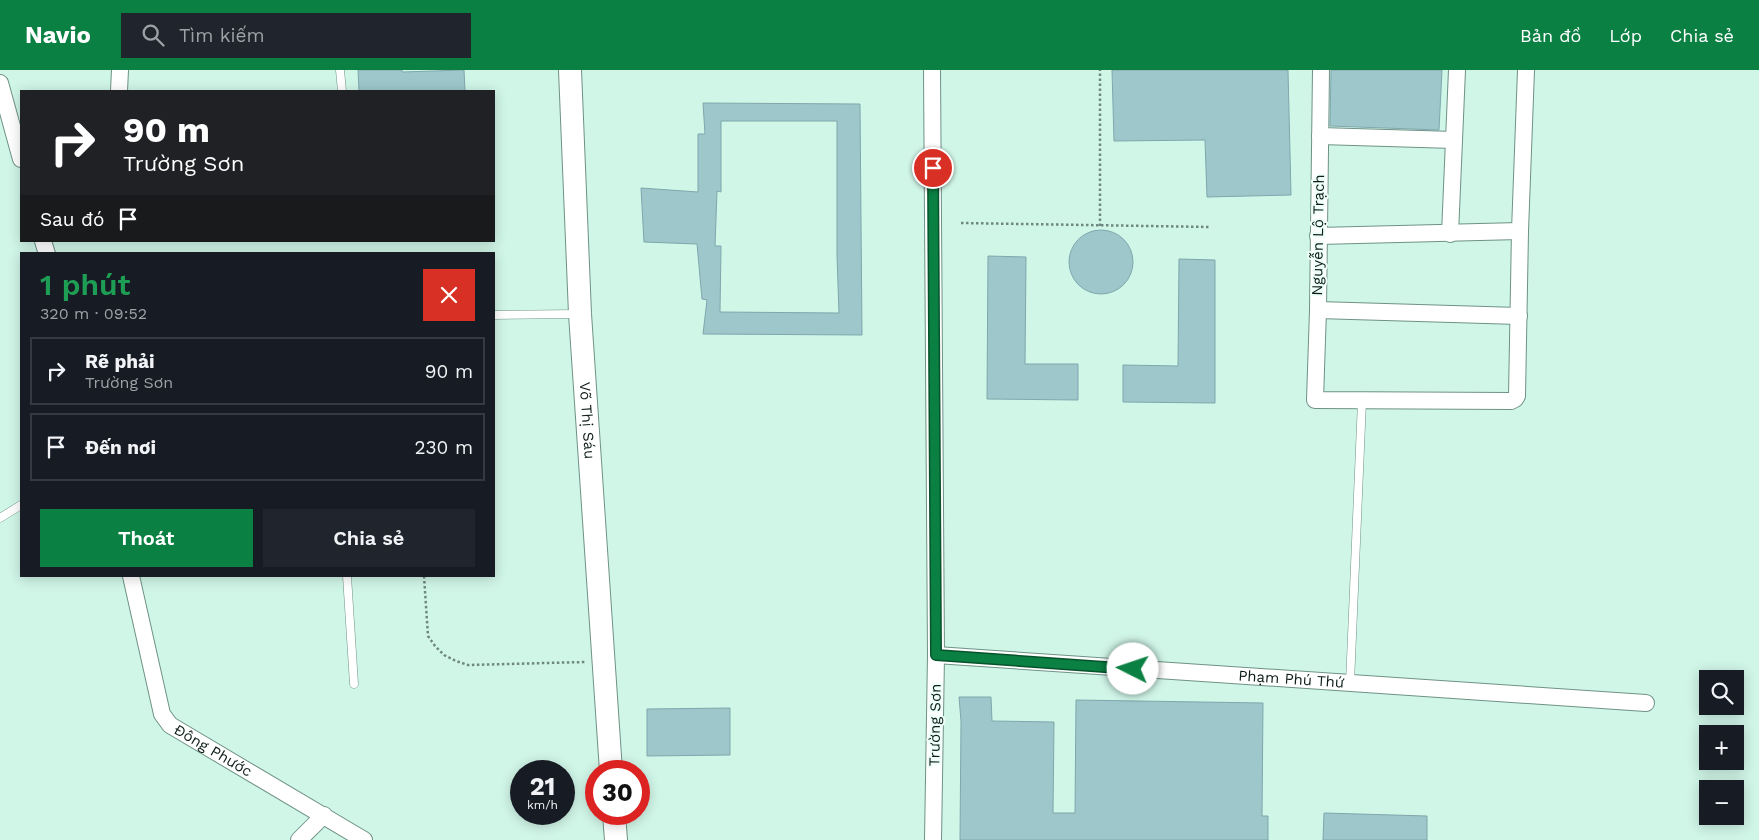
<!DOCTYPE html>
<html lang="vi">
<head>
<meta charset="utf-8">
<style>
	:root { --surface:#171b24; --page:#20242c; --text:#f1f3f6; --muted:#9ea1a6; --line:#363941; --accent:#0b8043 }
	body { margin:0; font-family:"Work Sans",sans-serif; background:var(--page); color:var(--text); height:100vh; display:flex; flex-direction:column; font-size:19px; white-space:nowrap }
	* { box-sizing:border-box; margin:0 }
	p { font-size:16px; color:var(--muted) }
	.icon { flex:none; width:28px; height:28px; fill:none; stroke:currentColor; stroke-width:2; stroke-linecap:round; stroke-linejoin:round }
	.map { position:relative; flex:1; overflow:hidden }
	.details { position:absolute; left:20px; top:182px; width:475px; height:325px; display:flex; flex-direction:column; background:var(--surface); border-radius:0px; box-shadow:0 2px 12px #0003 }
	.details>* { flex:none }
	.guide { position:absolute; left:20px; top:20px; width:475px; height:152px; border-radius:0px; box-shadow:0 2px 12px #0003; background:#202124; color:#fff; overflow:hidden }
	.buttons { position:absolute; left:1699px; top:600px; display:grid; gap:10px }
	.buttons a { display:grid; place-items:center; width:45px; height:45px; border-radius:0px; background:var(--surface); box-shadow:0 2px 12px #0003; font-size:25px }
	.speed { position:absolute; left:510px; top:690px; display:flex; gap:10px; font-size:25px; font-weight:700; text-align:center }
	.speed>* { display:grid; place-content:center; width:65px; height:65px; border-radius:50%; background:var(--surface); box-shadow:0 2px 12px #0003; line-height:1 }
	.speed small { font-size:12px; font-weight:400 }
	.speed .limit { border:8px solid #d22; background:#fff; color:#111 }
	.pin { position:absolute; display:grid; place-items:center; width:42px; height:42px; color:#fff; margin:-21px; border:2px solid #fff; border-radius:50%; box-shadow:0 1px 5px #0007 }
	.me { position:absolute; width:55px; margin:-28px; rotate:274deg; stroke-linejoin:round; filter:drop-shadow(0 0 4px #0008) }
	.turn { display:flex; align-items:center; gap:18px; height:105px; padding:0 20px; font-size:22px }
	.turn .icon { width:65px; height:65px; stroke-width:2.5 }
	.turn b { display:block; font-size:35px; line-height:42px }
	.then { display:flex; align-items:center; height:48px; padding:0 20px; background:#0003; gap:10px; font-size:19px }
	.round { display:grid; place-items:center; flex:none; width:52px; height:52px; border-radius:0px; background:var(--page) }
	.summary { display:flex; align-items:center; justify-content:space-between; height:85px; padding:0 20px }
	h1 { font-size:30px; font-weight:600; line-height:38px; color:#1e9e55 }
	.cta { display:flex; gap:10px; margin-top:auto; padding:10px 20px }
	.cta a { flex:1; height:58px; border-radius:0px; background:var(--accent); color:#fff; font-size:20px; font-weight:600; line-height:58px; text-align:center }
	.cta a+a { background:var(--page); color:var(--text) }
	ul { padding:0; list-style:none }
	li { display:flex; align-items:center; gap:15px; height:68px; margin:0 10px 8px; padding:0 10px; border:2px solid var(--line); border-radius:0px }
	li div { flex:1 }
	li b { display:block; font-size:19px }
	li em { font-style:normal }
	header { display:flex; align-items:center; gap:30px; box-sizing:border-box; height:70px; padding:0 25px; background:var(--accent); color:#fff }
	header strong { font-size:24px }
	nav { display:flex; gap:28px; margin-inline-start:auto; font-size:18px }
	.search { width:350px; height:45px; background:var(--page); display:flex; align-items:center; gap:12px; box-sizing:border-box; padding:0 18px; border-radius:0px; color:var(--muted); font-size:19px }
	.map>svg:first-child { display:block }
</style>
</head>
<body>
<header>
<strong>Navio</strong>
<div class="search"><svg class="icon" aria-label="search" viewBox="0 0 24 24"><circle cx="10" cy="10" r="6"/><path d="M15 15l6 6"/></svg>Tìm kiếm</div>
<nav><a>Bản đồ</a><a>Lớp</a><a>Chia sẻ</a></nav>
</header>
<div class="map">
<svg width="1759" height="770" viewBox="0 0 1759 770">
	<rect width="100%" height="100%" fill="#d0f6e8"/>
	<path fill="#9dc7cb" stroke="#7fa7ac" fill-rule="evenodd" d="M358,0H402V2L464,0L465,21H359Z
		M1112,0H1288L1291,125L1207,127L1205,70L1114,71Z
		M1331,0H1442L1439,60L1330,56Z
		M703,33L860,34L862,265L703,264L707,230L702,229L697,174L644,172L641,118L698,122V64H705ZM721,51H837V186L839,243L720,242L721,176H715L717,121L721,122Z
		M1069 192a32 32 0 1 1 64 0a32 32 0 1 1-64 0Z
		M988,186L1026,187L1025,294H1078V330L987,329Z
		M1179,189L1215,190V333L1123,332V295L1178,296Z
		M959,627H991L992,651L1054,652L1053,743H1075L1076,630L1263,633L1262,746H1268V770H960L961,651Z
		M730,638V685L647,686V639Z
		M1324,743L1427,746V770H1323Z"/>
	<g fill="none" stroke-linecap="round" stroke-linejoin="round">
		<g stroke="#6f9286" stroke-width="9">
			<path id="lane" d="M340,0L342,21
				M494,245L578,244
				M0,448L21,435
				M347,506L354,614
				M1350,613L1362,331"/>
		</g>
		<g stroke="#6f9286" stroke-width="18">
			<g id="street">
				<path d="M932,0L936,585L933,770"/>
				<path d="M1321,0L1318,240L1315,330L1511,331L1515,329L1517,326L1520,161L1526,0"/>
				<path d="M0,13L21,89"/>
				<path d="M119,21L120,0"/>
				<path d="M1320,66L1454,70"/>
				<path d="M1450,164L1457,0"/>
				<path d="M1318,166L1520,161"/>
				<path d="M43,171L47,184"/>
				<path d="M1318,240L1519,246"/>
				<path id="s1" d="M131,506L162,644L170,655L364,770"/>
				<path id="s2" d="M936,585L1646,633"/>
				<path d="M299,770L324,745"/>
			</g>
		</g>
		<g stroke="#6f9286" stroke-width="24">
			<g id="secondary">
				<path id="s3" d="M570,0L580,244L611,701"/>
				<path d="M614,744L616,770"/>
			</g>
		</g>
		<path stroke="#6e887f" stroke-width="2.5" stroke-dasharray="2.5 2.5" stroke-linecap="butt" d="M961,153L1210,157
			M1100,156V0
			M424,506L428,566L435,576L444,585L456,591L468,595L586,592"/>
		<use href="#lane" stroke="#fff" stroke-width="8"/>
		<use href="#street" stroke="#fff" stroke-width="16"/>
		<use href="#secondary" stroke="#fff" stroke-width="22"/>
	</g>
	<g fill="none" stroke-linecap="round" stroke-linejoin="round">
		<g stroke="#07532c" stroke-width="12">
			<path id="route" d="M933,98L936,585L1133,599"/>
		</g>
		<use href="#route" stroke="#0b8043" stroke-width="9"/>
	</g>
	<g text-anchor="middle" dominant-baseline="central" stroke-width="4" stroke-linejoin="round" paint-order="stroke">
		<g font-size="15" fill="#0c1b16" stroke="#eefef8">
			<text transform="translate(1318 165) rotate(-89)">Nguyễn Lộ Trạch</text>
			<text stroke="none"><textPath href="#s3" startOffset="351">Võ Thị Sáu</textPath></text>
			<text stroke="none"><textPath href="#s2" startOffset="356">Phạm Phú Thứ</textPath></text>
			<text transform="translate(935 655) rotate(-89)">Trường Sơn</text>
			<text stroke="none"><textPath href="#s1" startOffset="205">Đông Phước</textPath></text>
		</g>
	</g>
</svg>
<div class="buttons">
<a><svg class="icon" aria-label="search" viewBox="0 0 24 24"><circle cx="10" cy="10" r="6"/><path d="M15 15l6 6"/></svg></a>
<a>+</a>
<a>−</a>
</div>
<div class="speed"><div>21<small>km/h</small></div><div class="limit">30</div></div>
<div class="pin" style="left:933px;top:98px;background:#d93025"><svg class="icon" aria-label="arrive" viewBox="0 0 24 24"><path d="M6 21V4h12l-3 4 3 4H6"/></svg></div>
<svg class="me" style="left:1133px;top:599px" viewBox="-20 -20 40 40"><circle r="19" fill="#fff"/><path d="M0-13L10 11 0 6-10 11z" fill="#0b8043"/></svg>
<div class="guide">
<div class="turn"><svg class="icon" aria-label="right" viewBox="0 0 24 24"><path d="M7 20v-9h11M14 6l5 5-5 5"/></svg><div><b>90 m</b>Trường Sơn</div></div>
<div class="then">Sau đó<svg class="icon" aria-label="arrive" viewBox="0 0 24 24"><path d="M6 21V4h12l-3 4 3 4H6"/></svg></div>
</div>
<section class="details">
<div class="summary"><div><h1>1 phút</h1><p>320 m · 09:52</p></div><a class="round" style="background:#d93025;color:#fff"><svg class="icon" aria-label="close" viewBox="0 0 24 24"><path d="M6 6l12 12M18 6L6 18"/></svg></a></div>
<ul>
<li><svg class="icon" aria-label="right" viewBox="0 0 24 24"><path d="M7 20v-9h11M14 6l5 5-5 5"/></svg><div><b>Rẽ phải</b><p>Trường Sơn</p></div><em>90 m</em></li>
<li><svg class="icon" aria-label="arrive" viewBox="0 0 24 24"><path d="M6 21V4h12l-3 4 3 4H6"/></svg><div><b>Đến nơi</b></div><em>230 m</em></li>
</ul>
<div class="cta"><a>Thoát</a><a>Chia sẻ</a></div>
</section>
</div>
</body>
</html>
